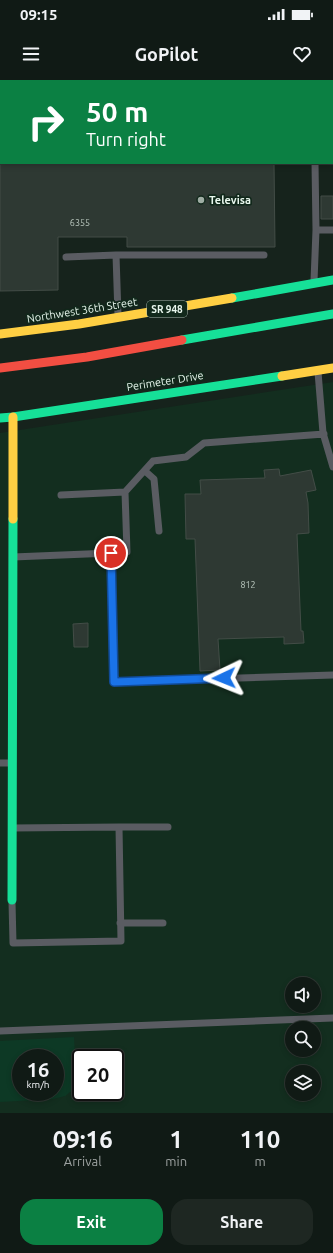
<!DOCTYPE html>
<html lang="en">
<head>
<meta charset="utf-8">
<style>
	:root { --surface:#101a15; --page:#1e2722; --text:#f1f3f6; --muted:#9ca1a0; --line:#303834; --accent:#0b8043 }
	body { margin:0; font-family:Ubuntu,sans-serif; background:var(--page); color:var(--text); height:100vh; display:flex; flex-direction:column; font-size:15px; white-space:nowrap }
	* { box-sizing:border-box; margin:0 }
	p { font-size:13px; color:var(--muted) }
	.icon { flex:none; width:22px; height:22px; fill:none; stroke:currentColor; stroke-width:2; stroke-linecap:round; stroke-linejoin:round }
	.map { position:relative; height:1033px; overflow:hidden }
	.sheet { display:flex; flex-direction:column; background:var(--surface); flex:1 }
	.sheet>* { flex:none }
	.banner { position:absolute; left:0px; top:0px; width:333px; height:84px; box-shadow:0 2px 6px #0003,0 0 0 1px var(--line); background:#0b8043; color:#fff; overflow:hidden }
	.controls { position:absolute; left:285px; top:897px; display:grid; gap:8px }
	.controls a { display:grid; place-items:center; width:36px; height:36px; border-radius:50%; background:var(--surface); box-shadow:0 2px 6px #0003,0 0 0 1px var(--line); font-size:20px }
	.speed { position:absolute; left:12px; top:969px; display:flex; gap:8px; font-size:20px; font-weight:700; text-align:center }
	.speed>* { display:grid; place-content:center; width:52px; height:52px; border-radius:50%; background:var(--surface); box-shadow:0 2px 6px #0003,0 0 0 1px var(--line); line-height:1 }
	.speed small { font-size:10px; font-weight:400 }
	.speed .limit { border:2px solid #111; border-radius:6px; background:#fff; color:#111 }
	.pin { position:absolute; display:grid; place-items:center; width:34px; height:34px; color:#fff; margin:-17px; border:2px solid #fff; border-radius:50%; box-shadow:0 1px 4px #0007 }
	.me { position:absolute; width:44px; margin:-22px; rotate:268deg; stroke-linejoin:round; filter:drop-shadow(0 0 3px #0008) }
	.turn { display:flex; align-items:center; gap:14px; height:84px; padding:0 20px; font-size:18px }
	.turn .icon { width:52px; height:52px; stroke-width:2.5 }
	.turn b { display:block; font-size:28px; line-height:34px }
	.eta { display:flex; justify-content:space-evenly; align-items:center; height:68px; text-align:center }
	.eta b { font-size:24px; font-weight:700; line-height:28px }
	.cta { display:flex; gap:8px; margin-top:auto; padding:8px 20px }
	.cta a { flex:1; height:46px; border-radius:16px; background:var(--accent); color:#fff; font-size:16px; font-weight:700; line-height:46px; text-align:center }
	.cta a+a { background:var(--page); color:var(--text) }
	.status { display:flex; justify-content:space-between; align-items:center; height:28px; padding:0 20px; background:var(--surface); direction:ltr }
	.status svg { height:11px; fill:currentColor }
	header { display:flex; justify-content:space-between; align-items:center; height:52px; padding:0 20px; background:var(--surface); font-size:18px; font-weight:700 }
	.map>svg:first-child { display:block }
</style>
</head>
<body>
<div class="status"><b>09:15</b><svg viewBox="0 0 49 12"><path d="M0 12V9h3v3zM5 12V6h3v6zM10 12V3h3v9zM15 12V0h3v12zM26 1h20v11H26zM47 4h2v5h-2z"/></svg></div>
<header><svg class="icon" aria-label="menu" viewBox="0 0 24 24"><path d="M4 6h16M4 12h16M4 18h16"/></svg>GoPilot<svg class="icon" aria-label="heart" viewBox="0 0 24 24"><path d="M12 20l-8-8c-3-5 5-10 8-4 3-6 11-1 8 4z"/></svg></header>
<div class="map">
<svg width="333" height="1033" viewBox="0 0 333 1033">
	<rect width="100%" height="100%" fill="#16231c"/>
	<path fill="#132e1f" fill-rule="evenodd" d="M333,302V1033H0V353ZM292,904H314V926H292ZM292,948H314V970H292ZM21,978H55V1012H21ZM81,978H115V1012H81ZM292,992H314V1014H292Z"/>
	<path fill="#0d3925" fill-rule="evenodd" d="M74,957L76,993L74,1009L65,1016L53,1019L0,1022V961ZM21,978H55V1012H21Z"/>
	<path fill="#2e3933" stroke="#434d47" d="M0,83H274L275,167H127V157H58V210L0,211Z
		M321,116H333V139H321Z
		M279,389L280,396L311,390L316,410L306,412L308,423L309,453L297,454L301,551H303L304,563L284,564V557L218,559L220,590L200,591L195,459H186L185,414H201L200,400L265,398L264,390Z
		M88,543V567H74L73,544Z"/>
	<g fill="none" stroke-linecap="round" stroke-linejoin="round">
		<path stroke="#5a5c62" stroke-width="7" d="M0,26H1
			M332,81H333
			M315,83L316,150
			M116,175H264
			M66,177L116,175L118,235
			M314,201L316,150H333
			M318,292L323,353L333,387
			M145,391L154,399L159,451
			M61,415L125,412L153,381L186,377L204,363L324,354
			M111,473L127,472L125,412
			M13,477L111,473L114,602L333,595
			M0,683H12
			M119,747H168
			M12,822L13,863L121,861L119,747L13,748
			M120,843H163
			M0,951L333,938"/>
		<path stroke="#16e098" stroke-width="9" d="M232,218L333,200
			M182,260L333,234
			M0,338L13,337L282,296
			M12,820L13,439"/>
		<path stroke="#ffcf43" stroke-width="9" d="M0,254L79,244L232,218
			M282,296L333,288
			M13,439V337"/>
		<path stroke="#f24e42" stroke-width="9" d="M0,288L87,277L182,260"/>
	</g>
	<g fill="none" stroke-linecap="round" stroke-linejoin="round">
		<g stroke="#114b97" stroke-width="10">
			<path id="route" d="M111,473L114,602L224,598"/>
		</g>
		<use href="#route" stroke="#1a73e8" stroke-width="7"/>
	</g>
	<circle fill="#9fada4" stroke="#11281b" stroke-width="1.5" cx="201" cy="120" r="4"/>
	<g text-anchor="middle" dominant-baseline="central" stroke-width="3.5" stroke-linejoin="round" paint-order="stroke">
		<g font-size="9" fill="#bac8bf">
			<text x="80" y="143">6355</text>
			<text x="248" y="505">812</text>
		</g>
		<rect fill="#11281b" stroke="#a8b9af" stroke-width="1" x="147" y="221" width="40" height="16" rx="3"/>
		<g font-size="10" font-weight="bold" fill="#e9f7ee">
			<text x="167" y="229">SR 948</text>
		</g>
		<g font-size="11" font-weight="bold" fill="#e9f7ee" stroke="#11281b" text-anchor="start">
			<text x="209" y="120">Televisa</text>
		</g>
		<g font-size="11" fill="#e9f7ee" stroke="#11281b">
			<text transform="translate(82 230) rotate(-9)">Northwest 36th Street</text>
			<text transform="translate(165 301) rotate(-9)">Perimeter Drive</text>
		</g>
	</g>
</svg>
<div class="controls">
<a><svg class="icon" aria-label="sound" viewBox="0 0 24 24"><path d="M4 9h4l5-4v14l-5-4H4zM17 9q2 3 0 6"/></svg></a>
<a><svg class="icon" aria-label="search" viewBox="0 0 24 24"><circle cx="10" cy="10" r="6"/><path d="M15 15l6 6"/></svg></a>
<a><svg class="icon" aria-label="layers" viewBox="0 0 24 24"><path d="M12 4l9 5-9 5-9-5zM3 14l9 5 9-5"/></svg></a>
</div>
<div class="speed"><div>16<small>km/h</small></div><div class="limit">20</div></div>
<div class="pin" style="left:111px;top:473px;background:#d93025"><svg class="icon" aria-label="arrive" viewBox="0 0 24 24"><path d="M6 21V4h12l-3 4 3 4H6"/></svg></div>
<svg class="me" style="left:224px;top:598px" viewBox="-20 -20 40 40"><path d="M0-17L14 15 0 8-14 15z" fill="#1a73e8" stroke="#fff" stroke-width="4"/></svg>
<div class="banner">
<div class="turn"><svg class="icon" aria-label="right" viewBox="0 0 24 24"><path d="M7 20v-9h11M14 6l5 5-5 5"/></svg><div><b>50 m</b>Turn right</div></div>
</div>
</div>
<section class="sheet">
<div class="eta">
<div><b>09:16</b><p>Arrival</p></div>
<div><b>1</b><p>min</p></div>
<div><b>110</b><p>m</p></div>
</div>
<div class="cta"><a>Exit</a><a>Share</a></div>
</section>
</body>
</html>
